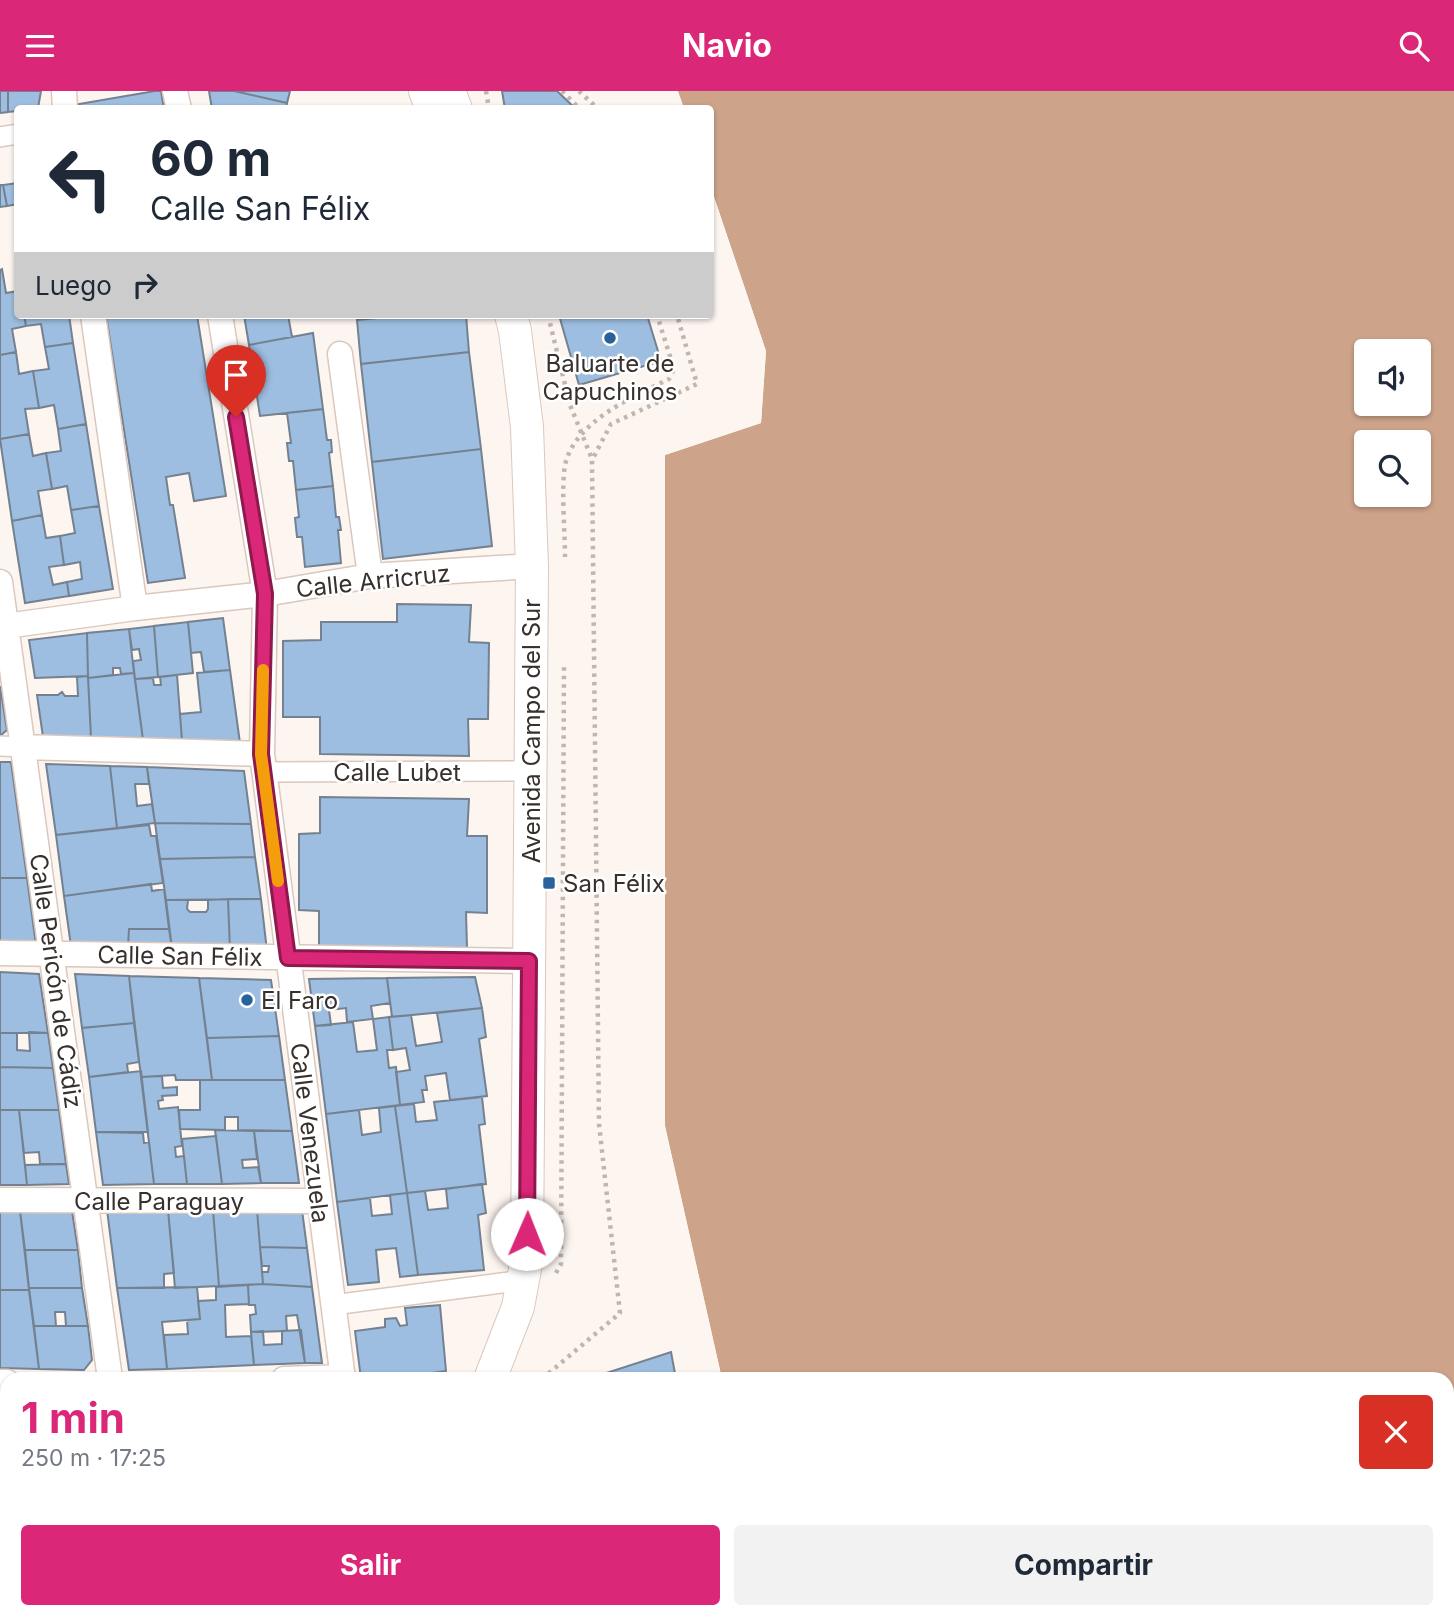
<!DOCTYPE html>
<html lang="es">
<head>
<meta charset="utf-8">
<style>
	:root { --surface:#fff; --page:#f2f2f3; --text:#1f2937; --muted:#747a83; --accent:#db2777 }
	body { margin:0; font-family:Inter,sans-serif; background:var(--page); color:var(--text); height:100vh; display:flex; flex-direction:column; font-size:26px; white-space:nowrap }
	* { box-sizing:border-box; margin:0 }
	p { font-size:23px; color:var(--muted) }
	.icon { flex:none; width:38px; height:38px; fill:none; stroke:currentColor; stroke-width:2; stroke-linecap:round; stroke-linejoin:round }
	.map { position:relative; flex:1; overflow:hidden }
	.drawer { position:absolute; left:0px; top:1281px; width:1454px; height:247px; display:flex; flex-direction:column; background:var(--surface); border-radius:21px 21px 0 0; box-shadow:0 2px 5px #0004 }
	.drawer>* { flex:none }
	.banner { position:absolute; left:14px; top:14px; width:700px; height:214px; border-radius:7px; box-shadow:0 2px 5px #0004; background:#fff; color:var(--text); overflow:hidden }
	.fabs { position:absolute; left:1354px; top:248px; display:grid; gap:14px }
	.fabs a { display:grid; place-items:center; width:77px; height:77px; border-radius:7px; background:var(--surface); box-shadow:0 2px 5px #0004; font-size:35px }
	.pin { position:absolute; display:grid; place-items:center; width:60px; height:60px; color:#fff; margin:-72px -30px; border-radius:50% 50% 50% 0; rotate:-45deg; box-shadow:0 0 7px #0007 }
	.pin .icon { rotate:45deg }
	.me { position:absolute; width:77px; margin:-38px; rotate:1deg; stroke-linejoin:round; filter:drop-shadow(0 0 5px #0008) }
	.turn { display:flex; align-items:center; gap:24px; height:147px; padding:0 21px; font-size:32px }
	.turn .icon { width:91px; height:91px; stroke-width:2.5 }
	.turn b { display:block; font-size:49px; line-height:60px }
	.then { display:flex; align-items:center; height:66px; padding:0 21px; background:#0003; gap:14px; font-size:26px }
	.round { display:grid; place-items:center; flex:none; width:74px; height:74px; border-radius:7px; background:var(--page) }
	.summary { display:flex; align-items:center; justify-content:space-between; height:119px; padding:0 21px }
	h1 { font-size:42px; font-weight:700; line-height:52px; color:var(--accent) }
	.primary-button { display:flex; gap:14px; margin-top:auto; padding:14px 21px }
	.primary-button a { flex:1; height:80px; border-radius:7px; background:var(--accent); color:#fff; font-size:28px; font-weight:700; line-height:80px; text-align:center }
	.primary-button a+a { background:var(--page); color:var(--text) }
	header { display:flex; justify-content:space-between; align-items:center; height:91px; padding:0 21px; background:var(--accent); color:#fff; font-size:32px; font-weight:700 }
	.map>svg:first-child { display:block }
</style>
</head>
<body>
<header><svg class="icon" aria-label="menu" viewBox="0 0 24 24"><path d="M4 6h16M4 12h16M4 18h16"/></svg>Navio<svg class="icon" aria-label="search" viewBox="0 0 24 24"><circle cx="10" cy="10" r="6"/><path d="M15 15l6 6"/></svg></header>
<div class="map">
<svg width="1454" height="1527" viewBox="0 0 1454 1527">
	<rect width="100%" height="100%" fill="#fdf5f0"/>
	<path fill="#cda38a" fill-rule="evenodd" d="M678,0H1454V1527H577L590,1521H1447V1288H722L665,1035V364L761,332L766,260L711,97L710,18L684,17ZM1367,261H1419V313H1367ZM1367,352H1419V404H1367Z"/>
	<path fill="#fdf5f0" d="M711,97L766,260L761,332L665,364V1035L722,1288H718L661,1035V363L663,360L758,329L762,261L710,107Z"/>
	<path fill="#9dbee0" stroke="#748190" stroke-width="2" d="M0,0H8V21L0,22Z
		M8,0H41L38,17L18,18V20L8,21Z
		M155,0H161L164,18H73V14Z
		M209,0H234L287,12L286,18H212Z
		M234,0H290L287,12Z
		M502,0H557L576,18H505Z
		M18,92V113L7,115L3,94Z
		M0,94H3L7,115L0,116Z
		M2,178L6,202L18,200V224H24L26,235L12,238L16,261L0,264V179Z
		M24,224H69L73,252L45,256L41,233L26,235Z
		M106,224H197L226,405L194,410L189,382L166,386L170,414H173L185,487L148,492Z
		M244,224H288L292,246L249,254Z
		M410,224H466L469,261L361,273L357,229Z
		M559,224H647L661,270L579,294Z
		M313,242L323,318L260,325L249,254Z
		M73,252L86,333L58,338L54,314L39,317L33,280L49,278L45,256Z
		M16,261L19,283L33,280L39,317L25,318L29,343L0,348V264Z
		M469,261L481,358L372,371L361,273Z
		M323,318L327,349H331L332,361L329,362L333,395L296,399L293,370H289L287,352H291L287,322Z
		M86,333L99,415L71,419L67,395L52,398L46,362L61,360L58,338Z
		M29,343L33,365L46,362L52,398L38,400L42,424L12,430L0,348Z
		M481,358L492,455L383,468L372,371Z
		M333,395L336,426H339L341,439H338L341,472L305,476L302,446H297L295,427L299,426L296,399Z
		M99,415L113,498L69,505L67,491L82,488L80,471L64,474L60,445L75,442L71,419Z
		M42,424L46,447L60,445L64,474L49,476L53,494L67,491L69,505L25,512L12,430Z
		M397,513L471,514L469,551L489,552L488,628H468L469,665L320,663V626H283V550L321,549V531H397Z
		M223,527L230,579L204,581L201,561L191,562L188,531Z
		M188,531L193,582L158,586L154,535Z
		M154,535L158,586L135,588L133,570L141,569L139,558L132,559L129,538Z
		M129,538L134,582L121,583L120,577H113V584L88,587L87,542Z
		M87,542L88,585L35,587L29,549Z
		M230,579L240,652L182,650L180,623L201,621L197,582Z
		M134,582L143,649L91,647L88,587Z
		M177,584L182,650L143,649L135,588L153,587L154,594H161L160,586Z
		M88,585L91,647L43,646L37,604H58L62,601L65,605H78L77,586Z
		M0,595L7,639L1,644H0Z
		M0,671H11L27,787H0Z
		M46,673L110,675L117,737L56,744Z
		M110,675L147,676L149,693H135L137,715L152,713L155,732L117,737Z
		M147,676L244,680L251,733L155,732Z
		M320,706L469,708L467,745H487V822L466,821L467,857L319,856V820L299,819V743L320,742Z
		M155,732L251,733L255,766L160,768Z
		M149,734L151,745H156L163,792L64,805L56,744Z
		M255,766L261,808L166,809L160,768Z
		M0,787H27L36,854L0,853Z
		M151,793L152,800L164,798L169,838H129L128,856L71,855L64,805Z
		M228,808L230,859L172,857L166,809H188L187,818L190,821H206L208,818V809Z
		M228,808H261L267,860L230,859Z
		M129,838H169L172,857L128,856Z
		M0,881L39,883L48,942H0Z
		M75,883L129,885L134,932L82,937Z
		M129,885L199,887L212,989H176L175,984L141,986Z
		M475,886L482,917L392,926L387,887Z
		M199,887L271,889L279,945L207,947Z
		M387,887L390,912L371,915L373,928L347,931L346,917L329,919L331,934L315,935L309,888Z
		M482,917L486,946L479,948L487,1005L450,1009L446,982L425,985L427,999H422L424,1011L400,1014L396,981L410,979L406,957L393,959L389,926L411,924L416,955L442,951L437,922Z
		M389,926L393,959H387L389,977L396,976L400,1014L326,1023L315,935L353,931L357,961L377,959L373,928Z
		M134,932L139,971L127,973L128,981L89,986L82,937Z
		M29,941L48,942L53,977L0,976V942H17V959L30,960Z
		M279,945L285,989H212L207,947Z
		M0,976L53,977L59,1019H0Z
		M141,980L148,1041H96L89,986Z
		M162,985L163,997L177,996V1004L162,1005L163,1009L158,1010L159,1018L178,1016L182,1055L175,1056L176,1066L184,1065L187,1093H154L141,986Z
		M200,989H285L292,1040L238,1039V1026H225V1039L180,1038L179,1019H200Z
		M482,1006L485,1033L479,1034L486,1093L407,1102L395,1015L414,1013L416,1031L437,1029L434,1011Z
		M395,1015L407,1102L337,1111L326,1023L359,1019L362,1044L381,1041L379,1017Z
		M0,1019H19L27,1094H0Z
		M19,1019H59L66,1073H40L39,1061L24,1062Z
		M215,1039L254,1040L257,1068L242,1069L243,1077L258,1076L261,1092L222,1093Z
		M254,1040H292L299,1092H261Z
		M96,1041L143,1042L144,1052L149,1051L154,1093L103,1094Z
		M216,1045L222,1093H187L182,1048Z
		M66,1073L69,1093L27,1094L25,1074Z
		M482,1093L486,1122L478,1124L484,1179L418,1184L407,1102L425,1100L428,1119L448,1117L446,1098Z
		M407,1102L418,1184L400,1186L396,1157L376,1159L379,1191L348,1194L337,1111L370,1107L372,1125L392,1123L390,1104Z
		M107,1119H168L174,1182L164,1183V1197H117Z
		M168,1119H213L219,1195L175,1197Z
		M213,1119H257L263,1193L219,1195Z
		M257,1119H302L307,1157L260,1156Z
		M20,1120L29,1199H0V1121Z
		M20,1120H72L78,1159H25Z
		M260,1156L307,1157L312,1196L263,1193L262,1181H268L269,1175H262Z
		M25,1159H78L82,1197H29Z
		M263,1193L312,1196L322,1272H305L297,1224L286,1225L287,1240L251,1241L250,1224L256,1223L255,1214H249L248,1194Z
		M248,1194L249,1213L225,1214L226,1246L251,1245L254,1274L167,1278L164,1244L188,1243L187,1229L200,1228L198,1210L216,1209V1196Z
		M197,1196L200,1228L162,1231L167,1278L129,1279L117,1197Z
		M29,1197H82L88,1235H66L65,1221H55L56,1235H34Z
		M0,1199H29L39,1278L0,1277Z
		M440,1214L446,1280L411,1285L412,1288H361L355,1240L385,1236V1228L396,1227L400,1235L407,1234L405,1217Z
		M34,1235H88L92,1269L84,1279L39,1278Z
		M301,1239L305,1272L254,1274L251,1241L263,1240L264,1254L282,1253V1240Z
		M671,1261L676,1288H588Z
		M0,1304L7,1305V1354V1346H0Z
		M6,1375L7,1427H0V1381H6Z
		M0,1497H7V1521H123L124,1527H0Z"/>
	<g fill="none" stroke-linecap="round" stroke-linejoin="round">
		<g stroke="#dbc8bd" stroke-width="15">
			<path id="service" d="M145,1521L146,1527"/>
		</g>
		<g stroke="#dbc8bd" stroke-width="22">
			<path id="pedestrian" d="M0,46L18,43
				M0,655L24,656
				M264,681L530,680
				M333,1214L524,1189"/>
		</g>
		<g stroke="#dbc8bd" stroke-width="27">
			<path id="minor" d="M64,0L65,18
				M175,0L179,18
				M93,224L135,517
				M220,224L265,503L262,663L343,1288
				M340,263L370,485
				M0,491L110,1288
				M6,535L135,517L265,503L370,485L532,475
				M24,656L262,663
				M0,862L529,870
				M0,1109L318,1110
				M284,1288L343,1286
				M0,1291H7"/>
		</g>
		<g stroke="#dbc8bd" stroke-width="34">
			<path id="tertiary" d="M425,0L432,18
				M449,0L456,18
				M490,1288L518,1216L527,1167L532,475L527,336L515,240L511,224
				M0,1465H7"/>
		</g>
		<path stroke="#beb6b1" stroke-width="4.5" stroke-dasharray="3.5 5" stroke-linecap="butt" d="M486,0L489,18
			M562,0L580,18
			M579,0L598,18
			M548,224L570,314L592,368
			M565,466C565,441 561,397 565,374C575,330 633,306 669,288L674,278L657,224
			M556,1182L561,1173L564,573
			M542,1288L620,1222L599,1033L592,369L611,333L697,293L677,224"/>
		<use href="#service" stroke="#fff" stroke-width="12"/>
		<use href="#pedestrian" stroke="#fff" stroke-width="19"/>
		<use href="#minor" stroke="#fff" stroke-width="24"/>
		<use href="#tertiary" stroke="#fff" stroke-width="32"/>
	</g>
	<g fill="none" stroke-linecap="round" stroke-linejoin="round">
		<g stroke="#8e194d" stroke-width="18">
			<path id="route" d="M236,326L265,503L261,663L288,867L529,870L527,1143"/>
		</g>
		<use href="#route" stroke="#db2777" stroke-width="12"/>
		<path stroke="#f59e0b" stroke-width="12" d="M263,579L261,663L278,790"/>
	</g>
	<g fill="#28629a" stroke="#fff" stroke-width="2.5">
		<circle cx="610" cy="247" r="7"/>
		<rect x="542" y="785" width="14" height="14" rx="3.5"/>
		<circle cx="247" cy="909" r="7"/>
	</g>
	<g text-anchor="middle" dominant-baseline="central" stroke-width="5" stroke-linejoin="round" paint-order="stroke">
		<g font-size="24" fill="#38302c" stroke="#fff" text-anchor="start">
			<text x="610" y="272" text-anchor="middle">Baluarte de<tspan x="610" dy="28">Capuchinos</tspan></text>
			<text x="563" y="792">San Félix</text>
			<text x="261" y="909">El Faro</text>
		</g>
		<g font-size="24" fill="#38302c" stroke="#fff">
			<text transform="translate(373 490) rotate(-6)">Calle Arricruz</text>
			<text transform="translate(531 640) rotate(-90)">Avenida Campo del Sur</text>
			<text x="397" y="681">Calle Lubet</text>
			<text transform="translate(180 865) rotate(1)">Calle San Félix</text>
			<text transform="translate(56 890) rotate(82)">Calle Pericón de Cádiz</text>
			<text transform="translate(310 1042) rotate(83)">Calle Venezuela</text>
			<text x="159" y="1110">Calle Paraguay</text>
		</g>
	</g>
</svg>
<div class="fabs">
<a><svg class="icon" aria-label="sound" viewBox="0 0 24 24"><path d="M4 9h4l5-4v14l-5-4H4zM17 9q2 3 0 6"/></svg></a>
<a><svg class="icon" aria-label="search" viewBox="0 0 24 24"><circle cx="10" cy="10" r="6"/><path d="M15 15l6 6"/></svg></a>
</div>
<div class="pin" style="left:236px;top:326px;background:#d93025"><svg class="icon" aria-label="arrive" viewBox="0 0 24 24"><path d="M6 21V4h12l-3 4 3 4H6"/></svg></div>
<svg class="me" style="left:527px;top:1143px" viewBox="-20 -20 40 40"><circle r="19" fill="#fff"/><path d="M0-13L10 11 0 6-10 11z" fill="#db2777"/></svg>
<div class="banner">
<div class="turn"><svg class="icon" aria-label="left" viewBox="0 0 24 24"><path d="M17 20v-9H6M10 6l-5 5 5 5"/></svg><div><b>60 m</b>Calle San Félix</div></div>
<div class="then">Luego<svg class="icon" aria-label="right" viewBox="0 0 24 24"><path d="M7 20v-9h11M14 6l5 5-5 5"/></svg></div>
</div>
<section class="drawer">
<div class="summary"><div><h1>1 min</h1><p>250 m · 17:25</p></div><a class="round" style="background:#d93025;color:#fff"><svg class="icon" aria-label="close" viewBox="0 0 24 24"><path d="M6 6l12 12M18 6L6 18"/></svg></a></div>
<div class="primary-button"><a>Salir</a><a>Compartir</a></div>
</section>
</div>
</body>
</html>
